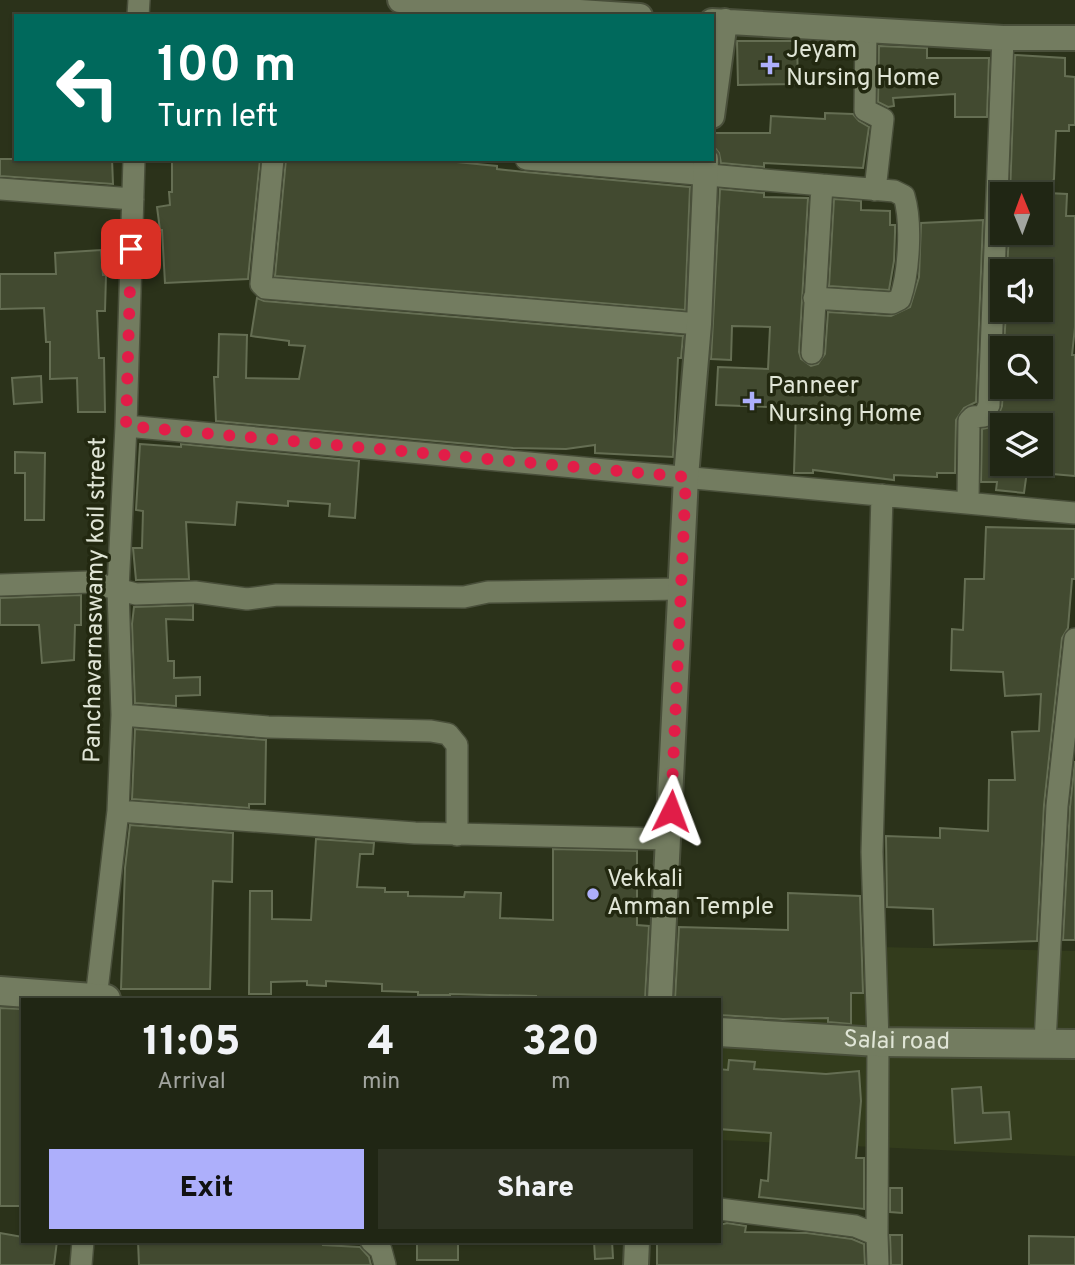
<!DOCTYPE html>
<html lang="en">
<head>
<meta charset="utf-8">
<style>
	:root { --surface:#202614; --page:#2d3222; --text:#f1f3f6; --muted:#a2a5a0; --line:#3d4334; --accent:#adaffb }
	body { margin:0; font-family:Overpass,sans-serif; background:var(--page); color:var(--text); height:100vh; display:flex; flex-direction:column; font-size:26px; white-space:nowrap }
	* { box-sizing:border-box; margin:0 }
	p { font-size:23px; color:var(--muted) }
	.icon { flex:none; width:38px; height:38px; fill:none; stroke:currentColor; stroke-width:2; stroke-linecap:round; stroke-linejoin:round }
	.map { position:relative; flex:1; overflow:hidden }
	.panel { position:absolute; left:21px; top:998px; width:700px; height:245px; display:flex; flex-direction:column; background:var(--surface); border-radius:0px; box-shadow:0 2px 5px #0004,0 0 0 2px var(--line) }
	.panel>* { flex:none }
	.top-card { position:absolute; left:14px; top:14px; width:700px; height:147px; border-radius:0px; box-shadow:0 2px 5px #0004,0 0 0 2px var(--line); background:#00695c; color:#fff; overflow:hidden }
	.needle { width:46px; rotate:359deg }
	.buttons { position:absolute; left:990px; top:182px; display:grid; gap:14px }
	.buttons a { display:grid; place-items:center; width:63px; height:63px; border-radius:0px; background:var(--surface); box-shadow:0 2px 5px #0004,0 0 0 2px var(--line); font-size:35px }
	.pin { position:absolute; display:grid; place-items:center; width:60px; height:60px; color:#fff; margin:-30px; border-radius:14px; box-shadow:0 4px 10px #0006 }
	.me { position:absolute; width:77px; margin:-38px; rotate:3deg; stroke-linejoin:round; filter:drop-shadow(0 0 5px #0008) }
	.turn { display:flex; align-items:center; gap:24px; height:147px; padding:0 28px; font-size:32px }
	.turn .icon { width:91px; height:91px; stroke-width:2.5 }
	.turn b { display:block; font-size:49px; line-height:60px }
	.eta { display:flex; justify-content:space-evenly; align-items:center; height:119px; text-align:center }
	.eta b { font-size:42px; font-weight:800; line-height:49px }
	.primary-button { display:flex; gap:14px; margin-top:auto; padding:14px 28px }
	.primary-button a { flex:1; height:80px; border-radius:0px; background:var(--accent); color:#111; font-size:28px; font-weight:800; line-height:80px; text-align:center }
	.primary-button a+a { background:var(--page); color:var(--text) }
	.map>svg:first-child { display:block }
</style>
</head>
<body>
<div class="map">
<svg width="1075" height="1265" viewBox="0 0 1075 1265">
	<rect width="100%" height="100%" fill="#2b321a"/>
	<path fill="#333c1c" d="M675,943L1075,951V1156L719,1140V999H673Z"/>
	<path fill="#424a30" stroke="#656e53" stroke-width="2" d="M737,41H797L798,84L738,85Z
		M879,46L927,48V58H989L987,117H955V94L893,98L894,106L888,107L878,102Z
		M1015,55L1065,58V76L1075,77V125H1069V131H1056L1054,179L1048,193L1067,194L1066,216H1075V327L1072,355H1075V476L1041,473V425H1003V464H1028L1024,493L996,490L997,482H981L982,429L991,427L996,421L1002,406L1003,387H1041V348H1004L1006,310H1041V271H1007L1009,233H1041V194H1010Z
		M825,113L853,114L859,121L869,127L863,168L764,163V167L721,163L719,153L715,148V133H770L771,116L825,119Z
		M0,159H112L113,184L0,176Z
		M172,159H260L248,279L165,283L162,230H160L157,207L170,205L169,192H172Z
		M286,159H426L497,166V169L525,172L690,187L685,310L275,276Z
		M720,189L764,193V197L808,198L799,352L801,359L811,366L818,364L825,354L828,312L891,316L910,307L919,277L921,223L983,220L976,402L964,408L956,420L955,473H937V477L894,475V480L813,470V473H794L796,408L716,405L718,367L768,369L770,327L732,326L731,360L711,359Z
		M834,199L861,201V210L890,211V225H895V233L894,261L889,290L829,286Z
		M101,250L103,275H106L105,311H97L99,358H104L105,412H78L77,378L50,379V342H46L44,308L0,309V274H56L55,253Z
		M257,298L264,301L683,336L681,358H678L673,457L595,453V445L566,449L513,448L216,421L214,377H218L219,334L247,335L246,378L299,379L305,346L289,345V341L251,336Z
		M41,376L42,402L14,404L12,378Z
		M140,444L181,447V444L359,461L355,518L329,516L330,504L288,501V506L237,502L235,525L186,522L189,579L136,580L133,548H142L143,511L136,510Z
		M15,452L45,453L44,520H25V473H15Z
		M986,527L1075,529V579H1072L1068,628L1062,638L1044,805L1037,941L934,945L933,909L887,907L886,836L940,838V828L988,831L989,780H1015L1012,732L1039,731L1041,694L1005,696L1003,672L951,670L952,629L963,630L965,579H984Z
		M81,595V625H75L74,660L42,663L39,625H0V598Z
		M193,605V620L166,619L168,661H174V678L200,677V695L176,696V706L135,703L132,624L134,607Z
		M135,729L266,740L265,804H249V808L132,799Z
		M1075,761V940H1063L1070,807Z
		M130,825L233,833L232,882L213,881L210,989H121L125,868Z
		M316,839L374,843L373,854H360L357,887L385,888V892H408V896L464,897L465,892L501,893L500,918L553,920V849L637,851V925L649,926L645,999H536V996L450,994V995H418V992L382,991V984L326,981V986L307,985V981L271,982V994H249L250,891H272V919L311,920Z
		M788,893L860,896L863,993H851V1024L828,1022V1018L783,1019L719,1015V999H675L679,927L788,930Z
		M0,1008L23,1009V1206H0Z
		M729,1060L755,1062L754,1069L826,1074L859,1071L861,1101L856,1158H864V1209L759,1197L761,1180L768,1181L771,1133L719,1129V1069L728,1070Z
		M981,1087L983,1113L1009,1112L1011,1139L955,1143L952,1089Z
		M890,1188H902V1213L890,1212Z
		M727,1223L746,1226L745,1232L807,1233L852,1239L864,1244L865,1265H657V1241H719V1225Z
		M0,1233L23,1237V1241H57L54,1265H0Z
		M890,1235H902V1265H891Z
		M1029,1236L1075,1237V1265H1029Z
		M138,1241H323V1245L360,1247L369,1257L371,1265H139Z
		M417,1241L458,1242V1260H417Z
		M594,1241H612L613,1258L595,1259Z"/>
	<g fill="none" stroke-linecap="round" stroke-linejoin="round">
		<g stroke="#494f3a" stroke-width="24">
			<path id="minor" d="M138,16L139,0
				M866,30L865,110L883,119L875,190
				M273,159L261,284L265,288L699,324
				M526,159L822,185L812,353
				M0,189L133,199
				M814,298L892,303L900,299C909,273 912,222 904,196L894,191L822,185
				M126,426L1075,513
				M968,502L969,421L973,417L984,416L989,405L1003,38
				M0,585L90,582L136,594L195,592L247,599L277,595L464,597L488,592L681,589
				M122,715L268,727L431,731L448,734L457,745V835
				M118,811L415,833L669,839
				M96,999L118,811L122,715L118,589L126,426L134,159
				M1045,1043L1057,806L1075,639
				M719,1209L855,1226L877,1235L878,1265
				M877,1235L878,1042L872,852L882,495
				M371,1241L381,1250L385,1265
				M81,1265L83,1241"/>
		</g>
		<g stroke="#494f3a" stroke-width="28">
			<path id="tertiary" d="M400,0L640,16
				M712,21L1003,38H1075
				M712,116L725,21
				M660,999L686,477L699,324L706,159
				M636,1265L637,1241"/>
		</g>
		<g stroke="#494f3a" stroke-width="32">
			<g id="secondary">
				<path d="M0,991L106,999"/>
				<path id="s1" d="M719,1032L878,1042L1075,1044"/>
			</g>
		</g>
		<use href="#minor" stroke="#737c60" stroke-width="21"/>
		<use href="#tertiary" stroke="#737c60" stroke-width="24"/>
		<use href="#secondary" stroke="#737c60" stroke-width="28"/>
	</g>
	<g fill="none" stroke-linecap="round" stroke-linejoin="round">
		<path stroke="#e11d48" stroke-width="12" stroke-dasharray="0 21.6" d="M131,249L126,426L686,477L671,811"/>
	</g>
	<g fill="#adaffb" stroke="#222810" stroke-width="2.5">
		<path d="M766.5 54.5h7v7h7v7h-7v7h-7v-7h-7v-7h7z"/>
		<path d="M748.5 390.5h7v7h7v7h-7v7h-7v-7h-7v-7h7z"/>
		<circle cx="593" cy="894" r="7"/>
	</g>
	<g text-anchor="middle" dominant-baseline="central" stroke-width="7" stroke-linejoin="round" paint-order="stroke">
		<g font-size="24" fill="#e0e5d6" stroke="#222810" text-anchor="start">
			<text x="786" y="51">Jeyam<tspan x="786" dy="28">Nursing Home</tspan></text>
			<text x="768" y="387">Panneer<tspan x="768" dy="28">Nursing Home</tspan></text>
			<text x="607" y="880">Vekkali<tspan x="607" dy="28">Amman Temple</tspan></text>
		</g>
		<g font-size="24" fill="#e0e5d6" stroke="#222810">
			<text transform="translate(96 600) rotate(-89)">Panchavarnaswamy koil street</text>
			<text stroke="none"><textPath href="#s1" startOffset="178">Salai road</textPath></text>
		</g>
	</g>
</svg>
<div class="buttons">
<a><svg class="needle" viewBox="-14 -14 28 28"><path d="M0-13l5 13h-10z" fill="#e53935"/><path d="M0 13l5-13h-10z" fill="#a2a5a0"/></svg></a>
<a><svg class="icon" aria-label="sound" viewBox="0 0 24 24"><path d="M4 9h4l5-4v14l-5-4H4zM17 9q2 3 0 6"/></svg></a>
<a><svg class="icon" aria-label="search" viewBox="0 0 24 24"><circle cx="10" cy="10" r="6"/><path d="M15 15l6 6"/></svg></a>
<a><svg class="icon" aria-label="layers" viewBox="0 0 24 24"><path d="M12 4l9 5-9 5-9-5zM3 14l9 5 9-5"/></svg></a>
</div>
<div class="pin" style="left:131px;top:249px;background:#d93025"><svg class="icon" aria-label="arrive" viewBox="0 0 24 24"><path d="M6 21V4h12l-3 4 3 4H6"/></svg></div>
<svg class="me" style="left:671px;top:811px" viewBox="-20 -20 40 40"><path d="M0-17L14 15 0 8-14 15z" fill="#e11d48" stroke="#fff" stroke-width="4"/></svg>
<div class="top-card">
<div class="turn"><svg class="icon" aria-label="left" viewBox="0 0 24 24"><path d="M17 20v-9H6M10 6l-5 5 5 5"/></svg><div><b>100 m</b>Turn left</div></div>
</div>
<section class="panel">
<div class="eta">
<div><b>11:05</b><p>Arrival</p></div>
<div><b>4</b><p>min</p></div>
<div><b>320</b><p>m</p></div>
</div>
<div class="primary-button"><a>Exit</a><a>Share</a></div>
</section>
</div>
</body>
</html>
